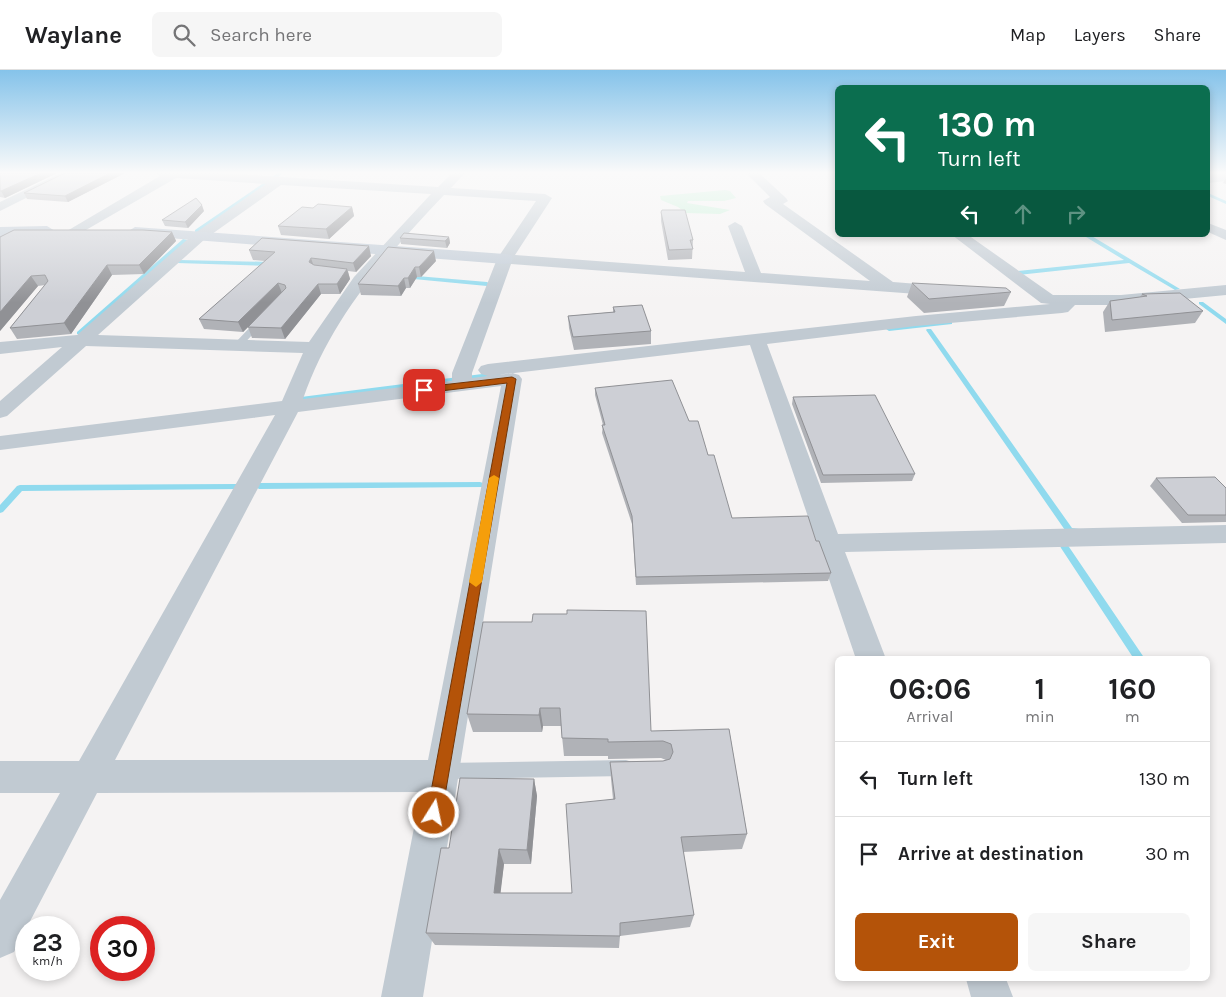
<!DOCTYPE html>
<html lang="en">
<head>
<meta charset="utf-8">
<style>
	:root { --surface:#fff; --page:#f6f6f6; --text:#202124; --muted:#757577; --line:#e0e0e0; --accent:#b45309 }
	body { margin:0; font-family:Karla,sans-serif; background:var(--page); color:var(--text); height:100vh; display:flex; flex-direction:column; font-size:19px; white-space:nowrap }
	* { box-sizing:border-box; margin:0 }
	p { font-size:16px; color:var(--muted) }
	.icon { flex:none; width:28px; height:28px; fill:none; stroke:currentColor; stroke-width:2; stroke-linecap:round; stroke-linejoin:round }
	.map { position:relative; flex:1; overflow:hidden }
	.drawer { position:absolute; left:835px; top:586px; width:375px; height:325px; display:flex; flex-direction:column; background:var(--surface); border-radius:8px; box-shadow:0 2px 8px #0003 }
	.drawer>* { flex:none }
	.guide { position:absolute; left:835px; top:15px; width:375px; height:152px; border-radius:8px; box-shadow:0 2px 8px #0003; background:#0b6e4f; color:#fff; overflow:hidden }
	.speed { position:absolute; left:15px; top:846px; display:flex; gap:10px; font-size:25px; font-weight:700; text-align:center }
	.speed>* { display:grid; place-content:center; width:65px; height:65px; border-radius:50%; background:var(--surface); box-shadow:0 2px 8px #0003; line-height:1 }
	.speed small { font-size:12px; font-weight:400 }
	.speed .limit { border:8px solid #d22; background:#fff; color:#111 }
	.pin { position:absolute; display:grid; place-items:center; width:42px; height:42px; color:#fff; margin:-21px; border-radius:10px; box-shadow:0 2px 8px #0006 }
	.me { position:absolute; width:55px; margin:-28px; rotate:10deg; stroke-linejoin:round; filter:drop-shadow(0 0 4px #0008) }
	.turn { display:flex; align-items:center; gap:18px; height:105px; padding:0 20px; font-size:22px }
	.turn .icon { width:65px; height:65px; stroke-width:2.5 }
	.turn b { display:block; font-size:35px; line-height:42px }
	.lanes { display:flex; align-items:center; height:48px; padding:0 20px; background:#0003; justify-content:center; gap:25px; direction:ltr }
	.lanes .off { opacity:.35 }
	.eta { display:flex; justify-content:space-evenly; align-items:center; height:85px; text-align:center }
	.eta b { font-size:30px; font-weight:700; line-height:35px }
	.action { display:flex; gap:10px; margin-top:auto; padding:10px 20px }
	.action a { flex:1; height:58px; border-radius:8px; background:var(--accent); color:#fff; font-size:20px; font-weight:700; line-height:58px; text-align:center }
	.action a+a { background:var(--page); color:var(--text) }
	ul { padding:0; list-style:none }
	li { display:flex; align-items:center; gap:15px; height:75px; padding:0 20px; border-top:1px solid var(--line) }
	li div { flex:1 }
	li b { display:block; font-size:19px }
	li em { font-style:normal }
	header { display:flex; align-items:center; gap:30px; box-sizing:border-box; height:70px; padding:0 25px; background:var(--surface); border-bottom:1px solid var(--line) }
	header strong { font-size:24px }
	nav { display:flex; gap:28px; margin-inline-start:auto; font-size:18px }
	.search { width:350px; height:45px; background:var(--page); display:flex; align-items:center; gap:12px; box-sizing:border-box; padding:0 18px; border-radius:8px; color:var(--muted); font-size:19px }
	.map>svg:first-child { display:block }
</style>
</head>
<body>
<header>
<strong>Waylane</strong>
<div class="search"><svg class="icon" aria-label="search" viewBox="0 0 24 24"><circle cx="10" cy="10" r="6"/><path d="M15 15l6 6"/></svg>Search here</div>
<nav><a>Map</a><a>Layers</a><a>Share</a></nav>
</header>
<div class="map">
<svg width="1226" height="927" viewBox="0 0 1226 927">
	<rect width="100%" height="100%" fill="#f5f3f3"/>
	<path fill="#c3f1d5" d="M725,120L730,121L736,128L724,131H688L687,133L730,140L720,144L686,143L678,137L661,130L660,126Z"/>
	<g fill="none" stroke-linecap="round" stroke-linejoin="round">
		<path fill="#90daee" fill-rule="evenodd" d="M278,103H283L276,109H272V107Z
			M265,112L269,113L199,162H195V160Z
			M1208,123L1226,131V134L1208,126Z
			M1086,165H1090L1180,219L1175,220L1129,193L1018,205L1015,203L1018,201L1124,190L1086,167Z
			M183,169L188,170L81,264H77V262Z
			M179,190L273,192L276,194L273,196L177,193V191Z
			M405,205L487,212L490,214L487,216L403,208V206Z
			M1199,232H1203L1226,249V254L1199,234Z
			M950,251L952,252V254L889,261L886,259L889,257Z
			M927,259H931L1072,458L1080,459L1081,461L1080,463H1067L926,260Z
			M498,302L501,304L500,305L293,332L289,330L293,328Z
			M480,412L483,413L484,415L483,417L259,419L255,416L259,413Z
			M236,414L239,415L240,417L239,419L22,421L3,442L0,443V435L17,416L20,415Z
			M1064,473L1067,474L1145,589H1134L1061,478L1060,476Z"/>
		<path fill="#c1cad2" fill-rule="evenodd" d="M259,248L266,250L240,278H234V274Z
			M626,690L632,692L634,698L632,704L626,706L443,709L437,707L435,701L437,695L443,693Z"/>
		<path fill="#c1cad2" fill-rule="evenodd" d="M61,103H76L0,141V132Z
			M156,103H217L438,117L452,103H465L451,118L545,124L552,128L515,185L745,202L728,156L735,152L742,156L761,203L870,211L765,134L763,131L770,127L746,103H759L786,128L788,131L783,134L893,212L944,216L952,221L944,226L511,194L472,303V308L512,303L519,305L522,309L423,927H381L421,722L97,723L14,882L0,888V830L60,723H0V691H79L275,345L0,380V366L282,331L303,283L86,276L7,346L0,348V331L62,277L0,284V272L77,265L195,163L266,114L176,108L79,164L74,165L67,161L160,106ZM281,115L431,124L354,207L309,272L98,265L205,169ZM444,125L536,131L497,189L452,303V311L303,329C331,248 386,186 444,125ZM501,316L428,690H115L298,342Z
			M1226,103V111L1208,113V105Z
			M1208,153L1226,160V170L1208,162Z
			M952,165H968L1053,225H1121L1226,215V225L1121,235H1075L1068,242L1062,243L916,256L767,274L838,464L1226,455V473L845,482L886,589H856L750,275L488,306L481,304L478,300L481,296L488,294L916,246L1050,234L1041,233Z
			M966,909H1006L1013,927H971Z"/>
		<path fill="#c1cbd6" fill-rule="evenodd" d="M47,156L55,161L53,164L0,167V157Z
			M135,157L505,184L511,185L513,189L511,193L505,194L129,165L127,162Z"/>
	</g>
	<path fill="#b0b2b7" d="M0,103H57L5,128L0,127Z
		M65,103H125L68,132L27,129L24,123Z
		M1226,108V114L1223,113Z
		M352,137L354,146L329,169L281,165L278,156L313,138Z
		M204,141L188,158L165,156L162,150Z
		M661,142L693,170L692,189L668,190L661,151Z
		M14,160L172,162L176,171L144,204L112,205L71,264L17,269L10,258L45,215L38,216L0,261Z
		M449,167L450,173L447,178L401,174L400,168Z
		M249,180L371,186L356,202L348,201L350,209L340,224H321L285,269L252,268L248,257L260,245L243,262L204,259L199,249L265,191L253,190Z
		M436,191L421,207H417L410,218H406L401,226L361,225L358,214Z
		M912,213L1011,222L1004,236L924,243L907,227Z
		M1142,224L1203,241L1195,253L1105,262L1103,242L1110,231L1140,227Z
		M613,237L651,261V274L574,280L569,258L568,246L613,242Z
		M595,318L689,351L708,385L732,448L816,471L831,503L828,511L636,515L632,454L602,363L603,355L595,325Z
		M793,327L915,404L912,411L821,413L792,334Z
		M1156,408L1226,418V452L1182,453L1150,416Z
		M483,552L651,661L729,659L747,764L742,779L683,782L694,845L690,857L620,866L619,878L435,875L426,863L449,778L534,709L537,726L531,794H504L500,823H572L613,729L611,709L610,692L663,691L666,690L661,688L608,689V686H564L561,656H543L542,662H473L467,644Z"/>
	<path fill="#909195" d="M41,103H57L5,128L1,121Z
		M110,103H125L68,132L65,126Z
		M202,135L204,141L188,158L185,152Z
		M352,137L354,146L329,169L326,159Z
		M172,162L176,171L144,204L139,195Z
		M449,167L450,173L447,178L445,171Z
		M369,176L371,186L356,202L353,193Z
		M434,181L436,191L421,207L419,197Z
		M311,188L314,197L309,192Z
		M107,195L112,205L71,264L64,253Z
		M415,197L417,207L410,218L408,208Z
		M347,199L350,209L340,224L337,214Z
		M31,206L38,216L0,261V242Z
		M404,208L406,218L401,226L398,216Z
		M278,213L282,223L243,262L238,252Z
		M318,214L321,224L285,269L281,258Z
		M540,638L543,656L542,662L539,645Z
		M534,709L537,726L531,794L527,780Z
		M499,779L504,794L499,836L494,823Z"/>
	<path fill="#cdcfd5" stroke="#909195" d="M0,103H41L1,121H0Z
		M65,103H110L65,126L24,123Z
		M196,128L202,135L185,152L162,150Z
		M318,134L352,137L326,159L278,156L302,137L313,138Z
		M662,140H685L693,170H690L693,179L669,180L661,142Z
		M14,160H143L172,162L139,195H107L64,253L10,258L48,211L45,205L31,206L0,242V167Z
		M404,163L449,167L445,171L400,168Z
		M262,168L369,176L353,193L311,188L309,192L314,195L347,199L337,214H318L281,258L248,257L286,218L285,215L278,213L238,252L199,249L275,182L249,180Z
		M388,177L434,181L419,197H415L408,208H404L398,216L358,214Z
		M912,213L1006,218L1011,222L929,229Z
		M1180,223L1203,241L1112,250L1110,231L1147,226L1142,224Z
		M642,235L651,261L573,267L568,246L615,242L613,237Z
		M672,310L689,351H698L708,385H714L732,448L808,446L816,471H819L831,503L636,507L632,446L602,355H605L595,318Z
		M875,325L915,404L823,405L793,327Z
		M1215,407L1226,418V445H1188L1156,408Z
		M567,540L646,541L651,661L729,659L747,764L681,767L694,845L620,853V866L426,863L441,778H449L460,708L534,709L527,780L499,779L494,823H572L566,734L615,729L610,692L663,691L670,689L673,682L671,674L663,671L608,672V669L562,668L560,638H540L539,645L467,644L483,552H532L533,544H567Z"/>
	<linearGradient id="sky" x2="0" y2="1"><stop stop-color="#85c3ea"/><stop offset="0.44" stop-color="#fafafa"/><stop offset="1" stop-color="#fafafa" stop-opacity="0"/></linearGradient>
	<rect width="1226" height="233" fill="url(#sky)"/>
	<path fill="#b45309" stroke="#753606" d="M512,307L516,309L442,743L440,748L434,751L429,748L427,743L507,313L424,323L419,320L424,317Z"/>
	<path fill="#f59e0b" d="M494,405L499,408L482,512L476,517L469,512L489,408Z"/>
</svg>
<div class="speed"><div>23<small>km/h</small></div><div class="limit">30</div></div>
<div class="pin" style="left:424px;top:320px;background:#d93025"><svg class="icon" aria-label="arrive" viewBox="0 0 24 24"><path d="M6 21V4h12l-3 4 3 4H6"/></svg></div>
<svg class="me" style="left:434px;top:743px" viewBox="-20 -20 40 40"><circle r="17" fill="#b45309" stroke="#fff" stroke-width="3"/><path d="M0-11L8 9 0 5-8 9z" fill="#fff"/></svg>
<div class="guide">
<div class="turn"><svg class="icon" aria-label="left" viewBox="0 0 24 24"><path d="M17 20v-9H6M10 6l-5 5 5 5"/></svg><div><b>130 m</b>Turn left</div></div>
<div class="lanes"><svg class="icon" aria-label="left" viewBox="0 0 24 24"><path d="M17 20v-9H6M10 6l-5 5 5 5"/></svg><svg class="icon off" aria-label="ahead" viewBox="0 0 24 24"><path d="M12 20V5M6 11l6-6 6 6"/></svg><svg class="icon off" aria-label="right" viewBox="0 0 24 24"><path d="M7 20v-9h11M14 6l5 5-5 5"/></svg></div>
</div>
<section class="drawer">
<div class="eta">
<div><b>06:06</b><p>Arrival</p></div>
<div><b>1</b><p>min</p></div>
<div><b>160</b><p>m</p></div>
</div>
<ul>
<li><svg class="icon" aria-label="left" viewBox="0 0 24 24"><path d="M17 20v-9H6M10 6l-5 5 5 5"/></svg><div><b>Turn left</b></div><em>130 m</em></li>
<li><svg class="icon" aria-label="arrive" viewBox="0 0 24 24"><path d="M6 21V4h12l-3 4 3 4H6"/></svg><div><b>Arrive at destination</b></div><em>30 m</em></li>
</ul>
<div class="action"><a>Exit</a><a>Share</a></div>
</section>
</div>
</body>
</html>
